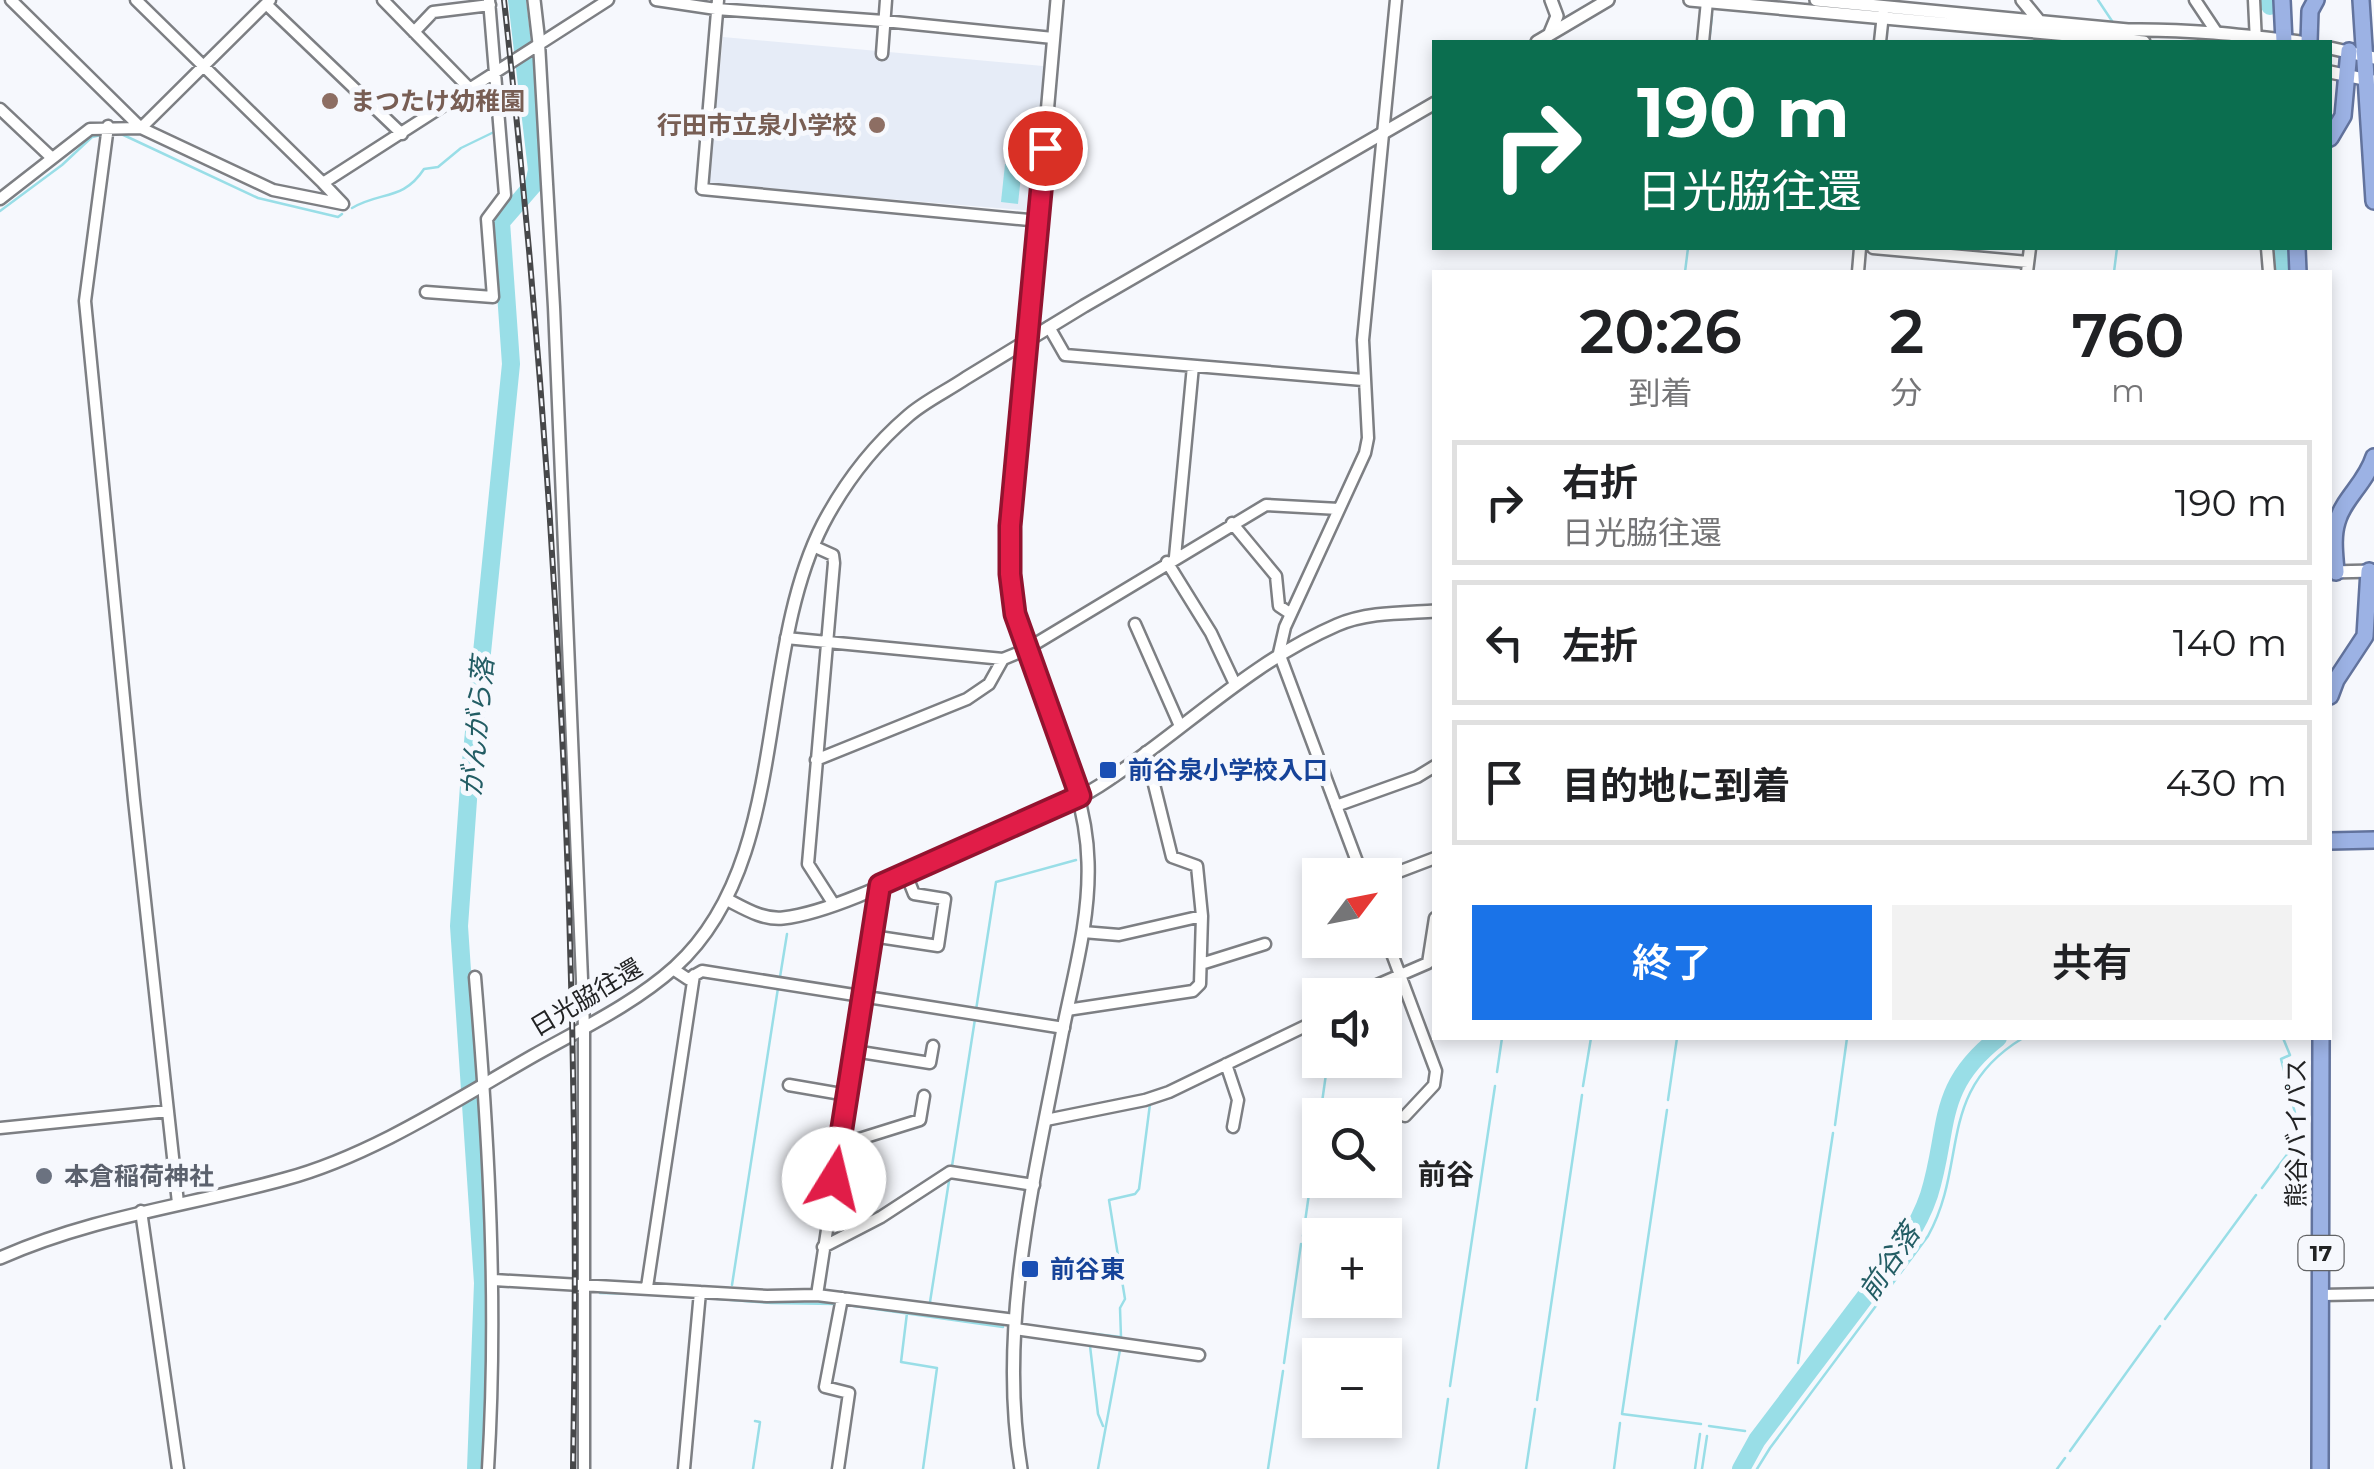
<!DOCTYPE html>
<html lang="ja">
<head>
<meta charset="utf-8">
<style>
	:root { --surface:#fff; --page:#f2f2f2; --text:#202124; --muted:#757577; --line:#e0e0e0; --accent:#1a73e8 }
	body { margin:0; font-family:Montserrat,"Noto Sans JP",sans-serif; background:var(--page); color:var(--text); height:100vh; display:flex; flex-direction:column; font-size:38px; white-space:nowrap }
	* { box-sizing:border-box; margin:0 }
	p { font-size:32px; color:var(--muted) }
	.icon { flex:none; width:55px; height:55px; fill:none; stroke:currentColor; stroke-width:2; stroke-linecap:round; stroke-linejoin:round }
	.map { position:relative; flex:1; overflow:hidden }
	.details { position:absolute; left:1432px; top:270px; width:900px; height:770px; display:flex; flex-direction:column; background:var(--surface); border-radius:0px; box-shadow:0 5px 15px #0003 }
	.details>* { flex:none }
	.guide { position:absolute; left:1432px; top:40px; width:900px; height:210px; border-radius:0px; box-shadow:0 5px 15px #0003; background:#0b6e4f; color:#fff; overflow:hidden }
	.needle { width:65px; rotate:58deg }
	.controls { position:absolute; left:1302px; top:858px; display:grid; gap:20px }
	.controls a { display:grid; place-items:center; width:100px; height:100px; border-radius:0px; background:var(--surface); box-shadow:0 5px 15px #0003; font-size:50px }
	.pin { position:absolute; display:grid; place-items:center; width:85px; height:85px; color:#fff; margin:-42px; border:5px solid #fff; border-radius:50%; box-shadow:0 2px 10px #0007 }
	.me { position:absolute; width:110px; margin:-55px; rotate:9deg; stroke-linejoin:round; filter:drop-shadow(0 0 8px #0008) }
	.turn { display:flex; align-items:center; gap:35px; height:210px; padding:0 40px; font-size:45px }
	.turn .icon { width:130px; height:130px; stroke-width:2.5 }
	.turn b { display:block; font-size:70px; line-height:85px }
	.eta { display:flex; justify-content:space-evenly; align-items:center; height:170px; text-align:center }
	.eta b { font-size:60px; font-weight:600; line-height:70px }
	.cta { display:flex; gap:20px; margin-top:auto; padding:20px 40px }
	.cta a { flex:1; height:115px; border-radius:0px; background:var(--accent); color:#fff; font-size:40px; font-weight:600; line-height:115px; text-align:center }
	.cta a+a { background:var(--page); color:var(--text) }
	ul { padding:0; list-style:none }
	li { display:flex; align-items:center; gap:30px; height:125px; margin:0 20px 15px; padding:0 20px; border:5px solid var(--line); border-radius:0px }
	li div { flex:1 }
	li b { display:block; font-size:38px }
	li em { font-style:normal }
	.map>svg:first-child { display:block }
</style>
</head>
<body>
<div class="map">
<svg width="2374" height="1469" viewBox="0 0 2374 1469">
	<rect width="100%" height="100%" fill="#f6f8fd"/>
	<path fill="#e6ecf7" d="M723,37L1043,66L1034,211L708,184Z"/>
	<path fill="#99dee7" d="M1005,164L1022,166L1018,204L1001,202Z"/>
	<g fill="none" stroke-linecap="round" stroke-linejoin="round">
		<path stroke="#99dee7" stroke-width="2.5" d="M2098,0L2114,24
			M1709,42L1712,15
			M117,132L258,198L338,217L342,214
			M352,208C381,191 403,201 424,169L438,167L461,148L494,132
			M0,211L62,165L92,137L101,135
			M1685,272L1688,248
			M2114,272L2117,248
			M780,977L787,934
			M976,1010L996,882L1076,860
			M1318,1027L1320,1033
			M1497,1072L1502,1038
			M1583,1086L1591,1038
			M1668,1100L1677,1038
			M1667,1110L1622,1414L1701,1424
			M1835,1125L1847,1038
			M952,1166L975,1019
			M2262,1188L2301,1136L2281,1059L2290,1055L2283,1038
			M1303,1236L1328,1060
			M732,1285L778,988
			M600,1293L647,1294
			M660,1295L693,1297
			M706,1298L771,1303L835,1304
			M930,1302L949,1181
			M847,1305L1003,1327
			M907,1313L901,1362L937,1368L923,1469
			M2165,1319L2256,1195
			M1061,1330L1121,1337L1120,1308L1125,1299L1109,1200L1135,1194L1139,1189L1150,1104
			M1090,1346L1098,1414L1103,1426
			M1284,1363L1301,1244
			M1798,1363L1833,1133
			M1450,1386L1495,1086
			M1537,1400L1582,1095
			M1709,1426L1745,1431
			M2070,1451L2160,1326
			M753,1469L760,1422L755,1421
			M1098,1469L1120,1350
			M1268,1469L1283,1371
			M1438,1469L1448,1399
			M1526,1469L1535,1409
			M1614,1469L1620,1423
			M1695,1469L1700,1434
			M1702,1469L1707,1436
			M1757,1469L1770,1448L1928,1236C1969,1162 1935,1091 2023,1038
			M2057,1469L2065,1458"/>
		<path stroke="#99dee7" stroke-width="18" d="M2270,0V6
			M2282,248L2283,272
			M476,1469L483,1283L459,926L470,772L511,364L501,222L534,184L537,170L517,0
			M1741,1469L1757,1440C1791,1395 1825,1350 1859,1305C1885,1270 1915,1237 1929,1195C1950,1128 1934,1088 1998,1038"/>
		<g stroke="#7d7f83" stroke-width="15">
			<path id="minor" d="M11,0L141,128L273,190L343,204L323,183
				M136,0L323,183L608,0
				M383,0L470,89
				M656,0L716,9L884,21L1053,38
				M718,0L702,189L1040,221
				M2195,0L2217,33
				M2254,0L2256,42
				M266,4L402,134
				M414,32L433,12L490,5
				M1703,42L1707,1
				M1880,42L1883,14
				M539,43L554,307L584,1027V1469
				M882,54L886,0
				M0,109L52,158
				M108,126L85,301L134,800L178,1203
				M0,199L90,129L141,128L270,0
				M1873,248L2028,262
				M2267,248L2269,272
				M1858,272L1860,248
				M2027,272L2030,248
				M426,292L493,297L487,219L505,195L489,0
				M1049,327L1065,355L1363,380
				M1232,523L1276,576L1279,606L1291,614
				M813,546L833,555L834,563L808,864L833,903
				M1175,557L1193,366
				M1167,562L1211,633L1235,684
				M1135,624L1180,726
				M786,638L1003,659L1025,650L1266,505L1339,509
				M816,760L967,699L989,684L1003,659
				M1336,806L1417,777L1435,766
				M1362,875L1279,653L1285,627L1365,453L1368,438L1363,340L1396,0
				M1385,877L1435,858
				M1083,932L1119,935L1202,916
				M1385,935L1436,1071L1434,1085L1405,1116
				M872,936L938,946L945,899L914,894L906,874
				M1201,964L1265,944
				M673,969L688,979L702,971L1064,1028
				M475,977C489,1141 498,1305 488,1469
				M1354,995L1428,963L1435,918
				M1067,1010L1193,991L1200,984L1202,916L1197,866L1172,857L1146,752
				M854,1051L930,1063L933,1046
				M1226,1064L1238,1100L1233,1127
				M789,1085L847,1095
				M1046,1120L1145,1100L1169,1092L1320,1019
				M0,1128L168,1111
				M840,1145L920,1120L924,1096
				M141,1211L178,1469
				M823,1247L881,1217L950,1172L1034,1185
				M494,1280L767,1296L817,1295L1015,1320
				M647,1287L694,975
				M817,1295L880,885
				M2322,1295L2374,1294
				M1015,1329L1199,1355
				M684,1469L700,1292
				M838,1469L849,1393L825,1387L842,1298"/>
		</g>
		<g stroke="#7d7f83" stroke-width="16">
			<path id="tertiary" d="M534,0L539,43
				M1690,0L2144,42
				M1816,0L2128,30C2186,29 2242,35 2300,42
				M2022,0L2040,22
				M1550,33L1557,16L1551,0
				M1537,42L1608,0
				M2330,48L2374,58
				M2330,72L2374,81
				M2330,572L2374,571
				M726,899C744,908 762,920 783,918C837,912 923,866 974,843C1015,825 1061,810 1099,786C1182,733 1245,665 1337,625C1367,612 1403,613 1435,611
				M0,1258C95,1216 188,1206 285,1179C371,1156 456,1100 533,1056C581,1029 634,1004 675,967C792,861 754,659 823,524C844,484 873,446 908,416C925,401 947,391 966,378C1005,354 1044,330 1084,306C1201,238 1318,171 1435,103
				M1021,1469C997,1326 1035,1175 1062,1034C1073,978 1090,920 1088,862C1086,774 1035,701 1016,616C1009,587 1010,556 1011,526L1057,0"/>
		</g>
		<g stroke="#62739d" stroke-width="20">
			<path id="trunk" d="M2282,0L2284,42
				M2361,0L2374,201
				M2309,42L2310,11L2316,0
				M2330,138L2343,116L2349,51
				M2297,248L2298,272
				M2336,572C2335,556 2332,538 2337,522C2343,499 2366,483 2374,457
				M2330,696L2336,680L2365,636L2369,571
				M2330,841L2374,840
				M2320,1469L2321,1038"/>
		</g>
		<use href="#minor" stroke="#fff" stroke-width="10"/>
		<use href="#tertiary" stroke="#fff" stroke-width="11"/>
		<use href="#trunk" stroke="#9cb2e4" stroke-width="15"/>
		<g stroke="#47484a" stroke-width="6">
			<path id="rail" d="M504,0C558,488 582,978 573,1469"/>
		</g>
		<use href="#rail" stroke="#f6f8fd" stroke-width="2.5" stroke-dasharray="8" stroke-linecap="butt"/>
	</g>
	<g fill="none" stroke-linecap="round" stroke-linejoin="round">
		<g stroke="#92132f" stroke-width="25">
			<path id="route" d="M834,1179L880,885L1080,796L1015,614L1010,574V526L1045,148"/>
		</g>
		<use href="#route" stroke="#e11d48" stroke-width="18"/>
	</g>
	<g fill="#8d6e63" stroke="#f6f8fd" stroke-width="4">
		<circle cx="330" cy="101" r="10"/>
		<circle cx="877" cy="125" r="10"/>
	</g>
	<g fill="#1a4fb4" stroke="#f6f8fd" stroke-width="4">
		<rect x="1098" y="760" width="20" height="20" rx="5"/>
		<rect x="1020" y="1259" width="20" height="20" rx="5"/>
	</g>
	<circle fill="#6b7280" stroke="#f6f8fd" stroke-width="4" cx="44" cy="1176" r="10"/>
	<g text-anchor="middle" dominant-baseline="central" stroke-width="10" stroke-linejoin="round" paint-order="stroke">
		<rect fill="#f6f8fd" stroke="#626365" stroke-width="2.5" x="2298.5" y="1236" width="45" height="34" rx="8"/>
		<g font-size="22" font-weight="bold" fill="#222324">
			<text x="2321" y="1253">17</text>
		</g>
		<g font-size="25" font-weight="bold" fill="#785e54" stroke="#f6f8fd" text-anchor="start">
			<text x="350" y="101">まつたけ幼稚園</text>
			<text x="857" y="125" text-anchor="end">行田市立泉小学校</text>
		</g>
		<g font-size="25" font-weight="bold" fill="#164399" stroke="#f6f8fd" text-anchor="start">
			<text x="1128" y="770">前谷泉小学校入口</text>
			<text x="1050" y="1269">前谷東</text>
		</g>
		<g font-size="25" fill="#222324" stroke="#f6f8fd">
			<text transform="translate(586 997) rotate(-31)">日光脇往還</text>
			<text transform="translate(2296 1133) rotate(-90)">熊谷バイパス</text>
		</g>
		<g font-size="25" font-weight="bold" fill="#5b616d" stroke="#f6f8fd" text-anchor="start">
			<text x="64" y="1176">本倉稲荷神社</text>
		</g>
		<g font-size="28" font-style="italic" fill="#235d64" stroke="#f6f8fd">
			<text transform="translate(477 727) rotate(-85)">がんがら落</text>
			<text transform="translate(1889 1262) rotate(-56)">前谷落</text>
		</g>
		<g font-size="28" font-weight="bold" fill="#222324" stroke="#f6f8fd">
			<text x="1446" y="1174">前谷</text>
		</g>
	</g>
</svg>
<div class="controls">
<a><svg class="needle" viewBox="-14 -14 28 28"><path d="M0-13l5 13h-10z" fill="#e53935"/><path d="M0 13l5-13h-10z" fill="#757577"/></svg></a>
<a><svg class="icon" aria-label="sound" viewBox="0 0 24 24"><path d="M4 9h4l5-4v14l-5-4H4zM17 9q2 3 0 6"/></svg></a>
<a><svg class="icon" aria-label="search" viewBox="0 0 24 24"><circle cx="10" cy="10" r="6"/><path d="M15 15l6 6"/></svg></a>
<a>+</a>
<a>−</a>
</div>
<div class="pin" style="left:1045px;top:148px;background:#d93025"><svg class="icon" aria-label="arrive" viewBox="0 0 24 24"><path d="M6 21V4h12l-3 4 3 4H6"/></svg></div>
<svg class="me" style="left:834px;top:1179px" viewBox="-20 -20 40 40"><circle r="19" fill="#fff"/><path d="M0-13L10 11 0 6-10 11z" fill="#e11d48"/></svg>
<div class="guide">
<div class="turn"><svg class="icon" aria-label="right" viewBox="0 0 24 24"><path d="M7 20v-9h11M14 6l5 5-5 5"/></svg><div><b>190 m</b>日光脇往還</div></div>
</div>
<section class="details">
<div class="eta">
<div><b>20:26</b><p>到着</p></div>
<div><b>2</b><p>分</p></div>
<div><b>760</b><p>m</p></div>
</div>
<ul>
<li><svg class="icon" aria-label="right" viewBox="0 0 24 24"><path d="M7 20v-9h11M14 6l5 5-5 5"/></svg><div><b>右折</b><p>日光脇往還</p></div><em>190 m</em></li>
<li><svg class="icon" aria-label="left" viewBox="0 0 24 24"><path d="M17 20v-9H6M10 6l-5 5 5 5"/></svg><div><b>左折</b></div><em>140 m</em></li>
<li><svg class="icon" aria-label="arrive" viewBox="0 0 24 24"><path d="M6 21V4h12l-3 4 3 4H6"/></svg><div><b>目的地に到着</b></div><em>430 m</em></li>
</ul>
<div class="cta"><a>終了</a><a>共有</a></div>
</section>
</div>
</body>
</html>
